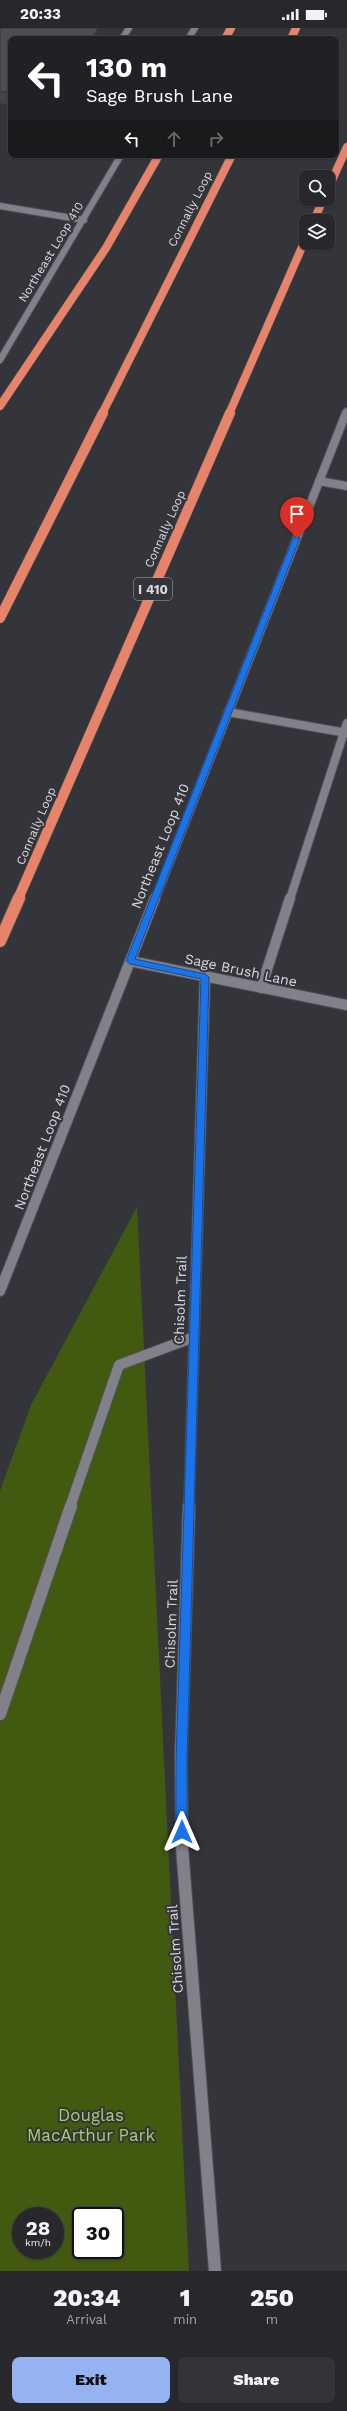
<!DOCTYPE html>
<html lang="en">
<head>
<meta charset="utf-8">
<style>
	:root { --surface:#27272c; --page:#333338; --text:#f1f3f6; --muted:#a4a5a9; --line:#434448; --accent:#95b2f1 }
	body { margin:0; font-family:"Work Sans",sans-serif; background:var(--page); color:var(--text); height:100vh; display:flex; flex-direction:column; font-size:15px; white-space:nowrap }
	* { box-sizing:border-box; margin:0 }
	p { font-size:13px; color:var(--muted) }
	.icon { flex:none; width:22px; height:22px; fill:none; stroke:currentColor; stroke-width:2; stroke-linecap:round; stroke-linejoin:round }
	.map { position:relative; height:2243px; overflow:hidden }
	.drawer { display:flex; flex-direction:column; background:var(--surface); flex:1 }
	.drawer>* { flex:none }
	.guide { position:absolute; left:8px; top:8px; width:331px; height:122px; border-radius:8px; box-shadow:0 1px 3px #0004,0 0 0 1px var(--line); background:#202124; color:#fff; overflow:hidden }
	.controls { position:absolute; left:299px; top:142px; display:grid; gap:8px }
	.controls a { display:grid; place-items:center; width:36px; height:36px; border-radius:8px; background:var(--surface); box-shadow:0 1px 3px #0004,0 0 0 1px var(--line); font-size:20px }
	.speed { position:absolute; left:12px; top:2179px; display:flex; gap:8px; font-size:20px; font-weight:700; text-align:center }
	.speed>* { display:grid; place-content:center; width:52px; height:52px; border-radius:50%; background:var(--surface); box-shadow:0 1px 3px #0004,0 0 0 1px var(--line); line-height:1 }
	.speed small { font-size:10px; font-weight:400 }
	.speed .limit { border:2px solid #111; border-radius:6px; background:#fff; color:#111 }
	.pin { position:absolute; display:grid; place-items:center; width:34px; height:34px; color:#fff; margin:-41px -17px; border-radius:50% 50% 50% 0; rotate:-45deg; box-shadow:0 0 4px #0007 }
	.pin .icon { rotate:45deg }
	.me { position:absolute; width:44px; margin:-22px; rotate:0deg; stroke-linejoin:round; filter:drop-shadow(0 0 3px #0008) }
	.turn { display:flex; align-items:center; gap:14px; height:84px; padding:0 12px; font-size:18px }
	.turn .icon { width:52px; height:52px; stroke-width:2.5 }
	.turn b { display:block; font-size:28px; line-height:34px }
	.lanes { display:flex; align-items:center; height:38px; padding:0 12px; background:#0003; justify-content:center; gap:20px; direction:ltr }
	.lanes .off { opacity:.35 }
	.eta { display:flex; justify-content:space-evenly; align-items:center; height:68px; text-align:center }
	.eta b { font-size:24px; font-weight:800; line-height:28px }
	.primary-button { display:flex; gap:8px; margin-top:auto; padding:8px 12px }
	.primary-button a { flex:1; height:46px; border-radius:8px; background:var(--accent); color:#111; font-size:16px; font-weight:800; line-height:46px; text-align:center }
	.primary-button a+a { background:var(--page); color:var(--text) }
	.status { display:flex; justify-content:space-between; align-items:center; height:28px; padding:0 20px; background:var(--surface); direction:ltr }
	.status svg { height:11px; fill:currentColor }
	.map>svg:first-child { display:block }
</style>
</head>
<body>
<div class="status"><b>20:33</b><svg viewBox="0 0 49 12"><path d="M0 12V9h3v3zM5 12V6h3v6zM10 12V3h3v9zM15 12V0h3v12zM26 1h20v11H26zM47 4h2v5h-2z"/></svg></div>
<div class="map">
<svg width="347" height="2243" viewBox="0 0 347 2243">
	<rect width="100%" height="100%" fill="#34343b"/>
	<path fill="#425a10" fill-rule="evenodd" d="M137,1179L189,2243H0V1463L31,1377ZM21,2188H55V2222H21ZM81,2188H115V2222H81Z"/>
	<g fill="none" stroke-linecap="round" stroke-linejoin="round">
		<g stroke="#515057" stroke-width="8">
			<path id="service-far3" d="M122,11L129,0"/>
		</g>
		<g stroke="#515057" stroke-width="10">
			<path id="service-far2" d="M319,453L347,458
				M228,684L347,705
				M290,871L347,695"/>
		</g>
		<g stroke="#515057" stroke-width="12">
			<path id="service-far1" d="M261,960L290,870
				M70,1479L119,1337L194,1309"/>
		</g>
		<g stroke="#515057" stroke-width="14">
			<path id="service" d="M0,1686L71,1478"/>
		</g>
		<g stroke="#515057" stroke-width="8">
			<path id="minor-far2" d="M0,178L84,192"/>
		</g>
		<g stroke="#515057" stroke-width="12">
			<path id="minor-far1" d="M130,933L347,977
				M189,1479L205,949"/>
		</g>
		<g stroke="#515057" stroke-width="14">
			<path id="minor" d="M189,1478L181,1732L182,1819L215,2243"/>
		</g>
		<g stroke="#515057" stroke-width="8">
			<path id="secondary-far2" d="M188,11L195,0
				M0,332L121,127
				M346,386L347,383"/>
		</g>
		<g stroke="#515057" stroke-width="10">
			<path id="secondary-far1" d="M155,871L346,385"/>
		</g>
		<g stroke="#515057" stroke-width="12">
			<path id="secondary" d="M0,1263L155,870"/>
		</g>
		<g stroke="#515057" stroke-width="9">
			<path id="motorway-far2" d="M225,11L231,0
				M291,11L296,0
				M328,161L347,119
				M314,193L323,171
				M0,378L106,220L159,127
				M102,386L232,127
				M229,386L306,210"/>
		</g>
		<g stroke="#515057" stroke-width="11">
			<path id="motorway-far1" d="M0,590L103,385
				M18,871L230,385"/>
		</g>
		<g stroke="#515057" stroke-width="14">
			<path id="motorway" d="M0,913L19,870"/>
		</g>
		<use href="#service-far3" stroke="#828189" stroke-width="6"/>
		<use href="#service-far2" stroke="#828189" stroke-width="8"/>
		<use href="#service-far1" stroke="#828189" stroke-width="10"/>
		<use href="#service" stroke="#828189" stroke-width="12"/>
		<use href="#minor-far2" stroke="#828189" stroke-width="6"/>
		<use href="#minor-far1" stroke="#828189" stroke-width="10"/>
		<use href="#minor" stroke="#828189" stroke-width="12"/>
		<use href="#secondary-far2" stroke="#828189" stroke-width="6"/>
		<use href="#secondary-far1" stroke="#828189" stroke-width="8"/>
		<use href="#secondary" stroke="#828189" stroke-width="10"/>
		<use href="#motorway-far2" stroke="#e78369" stroke-width="8"/>
		<use href="#motorway-far1" stroke="#e78369" stroke-width="10"/>
		<use href="#motorway" stroke="#e78369" stroke-width="12"/>
	</g>
	<path fill="#424248" d="M0,0H98L99,11H11V77L0,75Z"/>
	<path fill="#36363b" d="M98,0L99,11H91Z"/>
	<path fill="#4d4d54" stroke="#36363b" d="M0,0H98L91,11H11V65L0,63Z"/>
	<path fill="#1a73e8" stroke="#114b97" d="M297,508L300,510L135,931L205,946L209,949L187,1732V1804L182,1810L176,1804V1732L201,951L130,936L126,933L293,510Z"/>
	<g text-anchor="middle" dominant-baseline="central" stroke-width="4" stroke-linejoin="round" paint-order="stroke">
		<g font-size="12" fill="#dad9de" stroke="#34343b">
			<text transform="translate(190 181) rotate(-63)">Connally Loop</text>
			<text transform="translate(51 224) rotate(-59)">Northeast Loop 410</text>
			<text transform="translate(165 501) rotate(-66)">Connally Loop</text>
			<text transform="translate(36 798) rotate(-67)">Connally Loop</text>
		</g>
		<rect fill="#34343b" stroke="#a8a8ad" stroke-width="1" x="134" y="550" width="38" height="22" rx="3"/>
		<g font-size="13" font-weight="bold" fill="#dad9de">
			<text x="153" y="561">I 410</text>
		</g>
		<g font-size="14" fill="#dad9de" stroke="#34343b">
			<text transform="translate(160 818) rotate(-68)">Northeast Loop 410</text>
			<text transform="translate(241 942) rotate(12)">Sage Brush Lane</text>
			<text transform="translate(42 1119) rotate(-69)">Northeast Loop 410</text>
			<text transform="translate(180 1272) rotate(-88)">Chisolm Trail</text>
			<text transform="translate(171 1596) rotate(-88)">Chisolm Trail</text>
			<text transform="translate(175 1921) rotate(-94)">Chisolm Trail</text>
		</g>
		<g font-size="17" fill="#a8cd6b" stroke="#34343b">
			<text x="91" y="2087">Douglas<tspan x="91" dy="20">MacArthur Park</tspan></text>
		</g>
	</g>
</svg>
<div class="controls">
<a><svg class="icon" aria-label="search" viewBox="0 0 24 24"><circle cx="10" cy="10" r="6"/><path d="M15 15l6 6"/></svg></a>
<a><svg class="icon" aria-label="layers" viewBox="0 0 24 24"><path d="M12 4l9 5-9 5-9-5zM3 14l9 5 9-5"/></svg></a>
</div>
<div class="speed"><div>28<small>km/h</small></div><div class="limit">30</div></div>
<div class="pin" style="left:297px;top:510px;background:#d93025"><svg class="icon" aria-label="arrive" viewBox="0 0 24 24"><path d="M6 21V4h12l-3 4 3 4H6"/></svg></div>
<svg class="me" style="left:182px;top:1804px" viewBox="-20 -20 40 40"><path d="M0-17L14 15 0 8-14 15z" fill="#1a73e8" stroke="#fff" stroke-width="4"/></svg>
<div class="guide">
<div class="turn"><svg class="icon" aria-label="left" viewBox="0 0 24 24"><path d="M17 20v-9H6M10 6l-5 5 5 5"/></svg><div><b>130 m</b>Sage Brush Lane</div></div>
<div class="lanes"><svg class="icon" aria-label="left" viewBox="0 0 24 24"><path d="M17 20v-9H6M10 6l-5 5 5 5"/></svg><svg class="icon off" aria-label="ahead" viewBox="0 0 24 24"><path d="M12 20V5M6 11l6-6 6 6"/></svg><svg class="icon off" aria-label="right" viewBox="0 0 24 24"><path d="M7 20v-9h11M14 6l5 5-5 5"/></svg></div>
</div>
</div>
<section class="drawer">
<div class="eta">
<div><b>20:34</b><p>Arrival</p></div>
<div><b>1</b><p>min</p></div>
<div><b>250</b><p>m</p></div>
</div>
<div class="primary-button"><a>Exit</a><a>Share</a></div>
</section>
</body>
</html>
